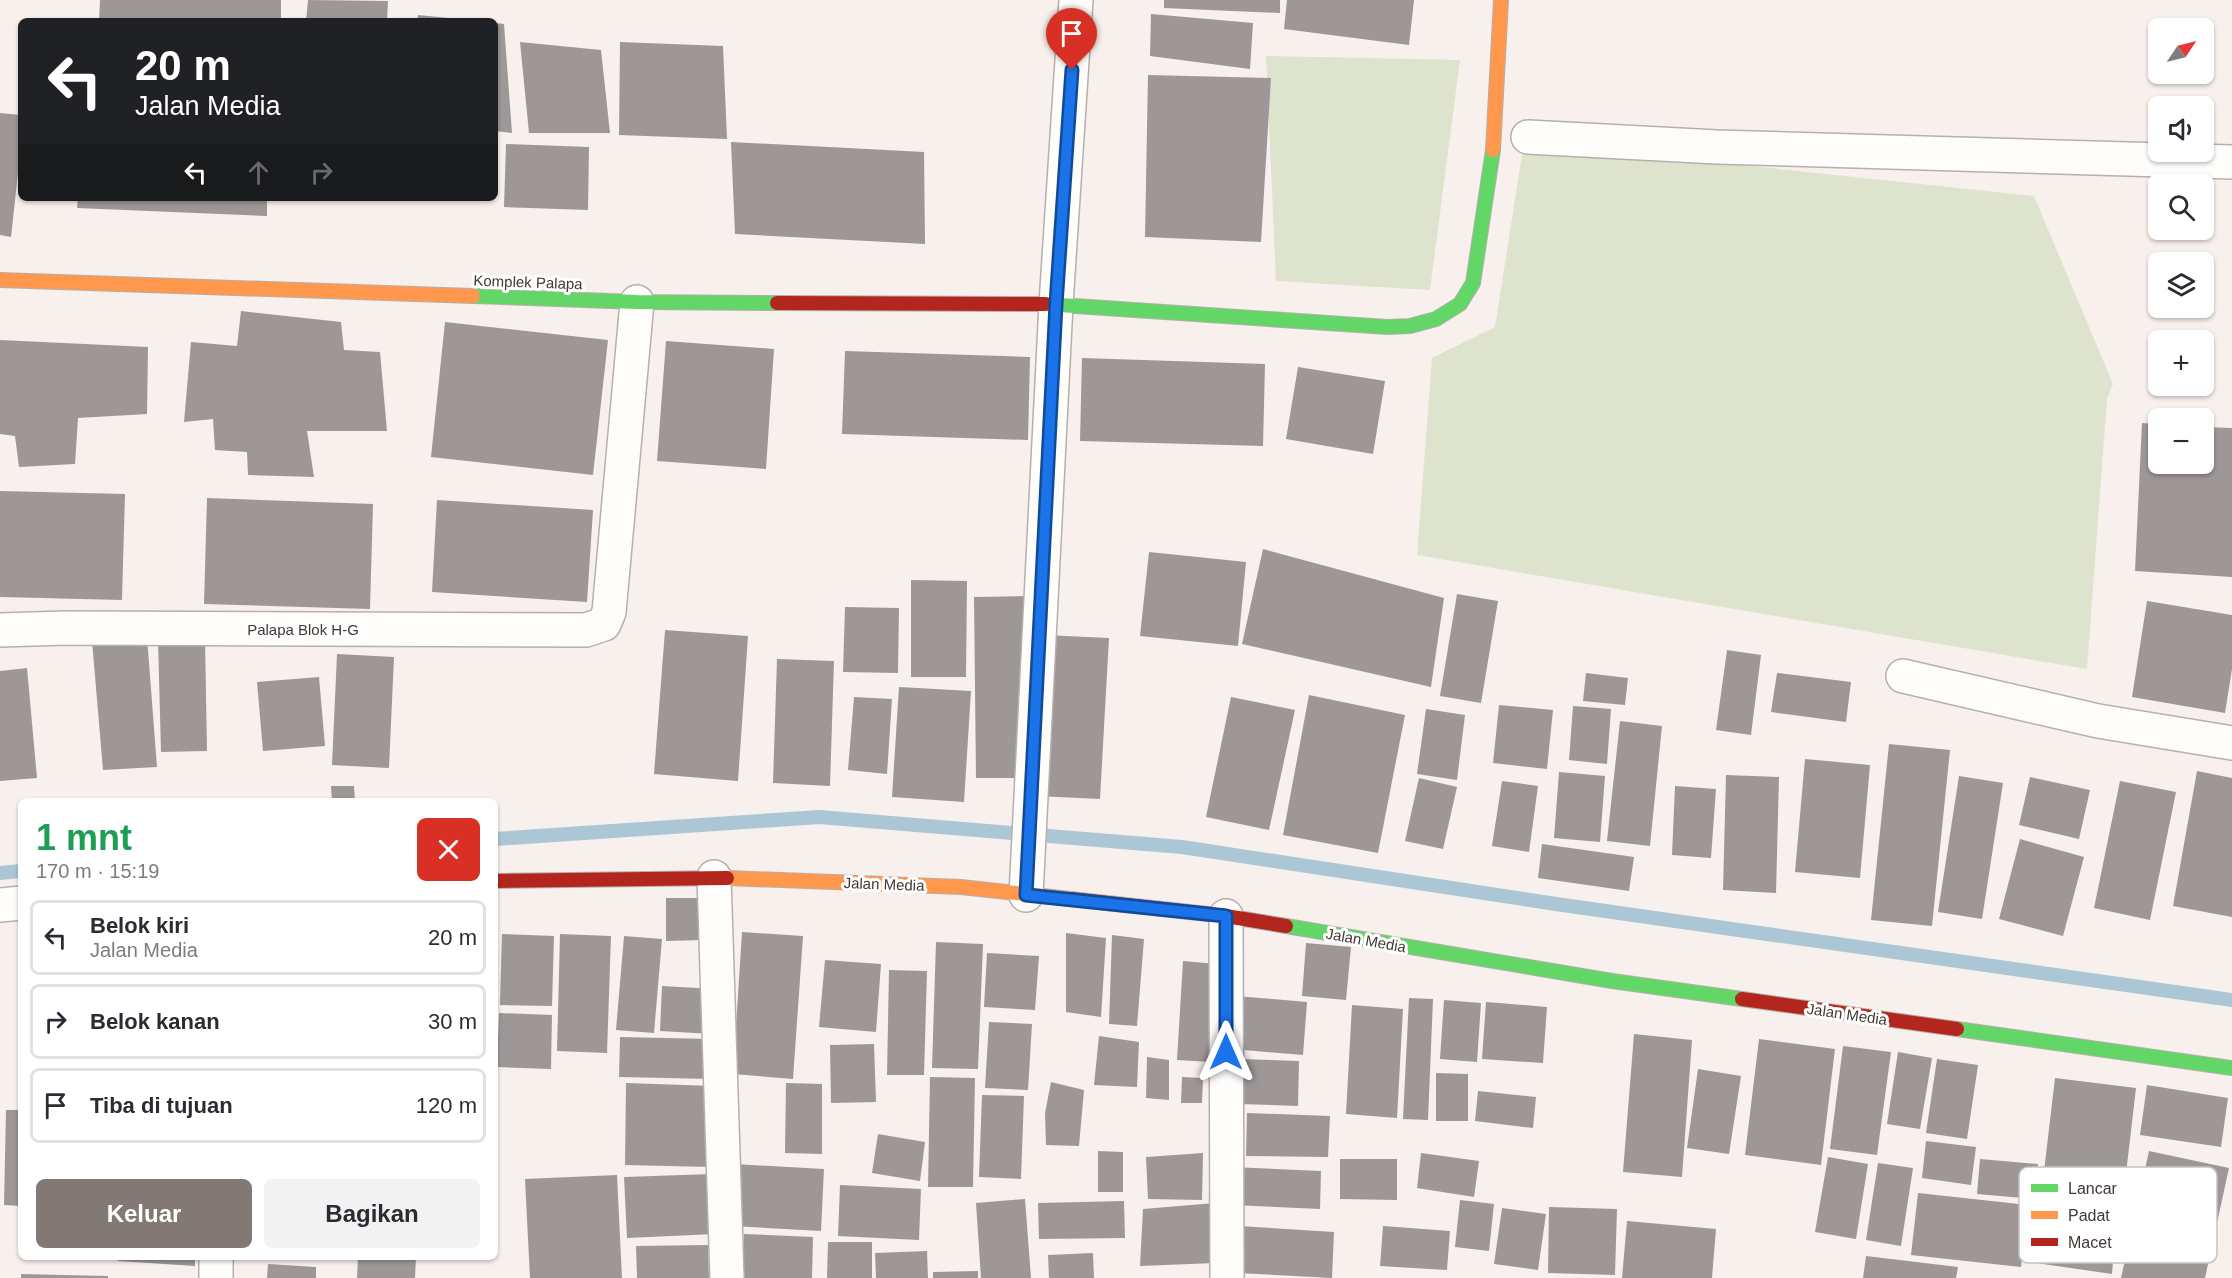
<!DOCTYPE html>
<html lang="id">
<head>
<meta charset="utf-8">
<style>
	:root { --surface:#fff; --page:#f2f2f3; --text:#2b2b33; --muted:#7c7c81; --line:#e1e1e2; --accent:#827974 }
	body { margin:0; font-family:Arial,sans-serif; background:var(--page); color:var(--text); height:100vh; display:flex; flex-direction:column; font-size:22px; white-space:nowrap }
	* { box-sizing:border-box; margin:0 }
	p { font-size:20px; color:var(--muted) }
	.icon { flex:none; width:33px; height:33px; fill:none; stroke:currentColor; stroke-width:2; stroke-linecap:round; stroke-linejoin:round }
	.map { position:relative; flex:1; overflow:hidden }
	.panel { position:absolute; left:18px; top:798px; width:480px; height:462px; display:flex; flex-direction:column; background:var(--surface); border-radius:9px; box-shadow:0 2px 4px #0004 }
	.panel>* { flex:none }
	.guide { position:absolute; left:18px; top:18px; width:480px; height:183px; border-radius:9px; box-shadow:0 2px 4px #0004; background:#202124; color:#fff; overflow:hidden }
	.needle { width:39px; rotate:55deg }
	.fabs { position:absolute; left:2148px; top:18px; display:grid; gap:12px }
	.fabs a { display:grid; place-items:center; width:66px; height:66px; border-radius:9px; background:var(--surface); box-shadow:0 2px 4px #0004; font-size:30px }
	.pin { position:absolute; display:grid; place-items:center; width:51px; height:51px; color:#fff; margin:-62px -26px; border-radius:50% 50% 50% 0; rotate:-45deg; box-shadow:0 0 6px #0007 }
	.pin .icon { rotate:45deg }
	.me { position:absolute; width:66px; margin:-33px; rotate:0deg; stroke-linejoin:round; filter:drop-shadow(0 0 4px #0008) }
	.turn { display:flex; align-items:center; gap:21px; height:126px; padding:0 18px; font-size:27px }
	.turn .icon { width:78px; height:78px; stroke-width:2.5 }
	.turn b { display:block; font-size:42px; line-height:51px }
	.lanes { display:flex; align-items:center; height:57px; padding:0 18px; background:#0003; justify-content:center; gap:30px; direction:ltr }
	.lanes .off { opacity:.35 }
	.round { display:grid; place-items:center; flex:none; width:63px; height:63px; border-radius:9px; background:var(--page) }
	.headline { display:flex; align-items:center; justify-content:space-between; height:102px; padding:0 18px }
	h1 { font-size:36px; font-weight:700; line-height:45px; color:#1e9e55 }
	.primary-button { display:flex; gap:12px; margin-top:auto; padding:12px 18px }
	.primary-button a { flex:1; height:69px; border-radius:9px; background:var(--accent); color:#fff; font-size:24px; font-weight:700; line-height:69px; text-align:center }
	.primary-button a+a { background:var(--page); color:var(--text) }
	ul { padding:0; list-style:none }
	li { display:flex; align-items:center; gap:18px; height:75px; margin:0 12px 9px; padding:0 6px; border:3px solid var(--line); border-radius:9px }
	li div { flex:1 }
	li b { display:block; font-size:22px }
	li em { font-style:normal }
	.map>svg:first-child { display:block }
</style>
</head>
<body>
<div class="map">
<svg width="2232" height="1278" viewBox="0 0 2232 1278">
	<rect width="100%" height="100%" fill="#f8f0ec"/>
	<path fill="#dee3ce" d="M1266,56L1460,60L1430,290L1276,281Z
		M1524,142L2034,196L2113,384L2107,399L2087,669L1417,555L1432,358L1495,327Z"/>
	<g fill="none" stroke-linecap="round" stroke-linejoin="round">
		<path stroke="#abc7d6" stroke-width="14" d="M495,839L819,817L1182,847L1556,904L2232,1000
			M0,873L21,871"/>
	</g>
	<path fill="#9e9798" d="M100,0H281V21H99Z
		M308,0L388,1L387,21H306Z
		M1164,0H1280V13L1164,8Z
		M1287,0H1414L1409,45L1284,29Z
		M1151,14L1253,23L1250,69L1150,56Z
		M418,15L459,19V21H417Z
		M495,23L504,24L512,133L495,131Z
		M520,42L601,50L610,133H529Z
		M620,42L723,46L727,139L619,135Z
		M1148,75L1271,78L1261,242L1145,237Z
		M0,113L21,115V146L11,237L0,235Z
		M731,142L924,152L925,244L735,234Z
		M506,144L589,147L588,210L504,207Z
		M78,198H267V216L77,208Z
		M241,311L341,322L344,350L380,352L387,431H307L314,477L248,475L247,452L215,450L213,419L184,422L191,342L237,346Z
		M445,322L608,340L593,475L431,457Z
		M0,340L148,347L147,414L78,418L75,464L19,467L15,436L0,434Z
		M666,341L774,349L766,469L657,461Z
		M845,351L1030,357L1028,440L842,434Z
		M1082,358L1265,364L1263,446L1080,441Z
		M1298,367L1385,381L1373,454L1286,439Z
		M2142,423L2158,424V464H2204V427L2232,428V577L2135,571Z
		M0,491L125,494L122,600L0,597Z
		M207,498L373,504L370,609L204,604Z
		M437,500L593,510L587,602L432,592Z
		M1263,549L1444,598L1431,687L1242,644Z
		M1149,552L1246,562L1238,646L1140,636Z
		M911,580L967,581L966,677H911Z
		M1457,594L1498,601L1481,703L1440,696Z
		M1025,596L1027,778H976L974,597Z
		M2147,601L2232,615V669L2225,713L2132,697Z
		M845,607L899,608L898,673L843,672Z
		M665,630L748,636L738,781L654,774Z
		M1044,635L1109,638L1100,799L1036,796Z
		M147,637L157,767L103,770L92,641Z
		M205,639L207,751L161,752L158,640Z
		M1727,650L1761,655L1751,735L1716,730Z
		M337,654L394,657L389,768L332,765Z
		M777,659L834,661L830,786L773,783Z
		M27,668L37,778L0,781V671Z
		M1586,673L1628,678L1625,705L1583,701Z
		M1777,673L1851,682L1846,722L1771,712Z
		M319,677L325,746L263,751L257,682Z
		M899,687L971,691L964,802L892,797Z
		M1309,695L1405,715L1378,853L1283,835Z
		M854,697L892,699L887,774L848,770Z
		M1231,697L1295,710L1269,830L1206,817Z
		M1499,705L1553,710L1547,769L1493,763Z
		M1573,706L1611,709L1607,764L1569,760Z
		M1426,709L1465,715L1457,780L1417,774Z
		M1620,721L1662,726L1650,846L1607,841Z
		M1889,744L1950,750L1932,926L1871,920Z
		M1805,759L1870,765L1860,878L1795,872Z
		M2197,771L2232,778V917L2173,906Z
		M1559,772L1605,776L1600,842L1554,838Z
		M1726,775L1779,777L1776,893L1723,890Z
		M1959,776L2003,783L1982,919L1938,912Z
		M2030,777L2090,790L2079,839L2019,825Z
		M1419,778L1457,787L1443,849L1405,841Z
		M1502,781L1538,786L1529,852L1492,846Z
		M2120,781L2176,792L2150,920L2094,908Z
		M331,786H354L355,801H332Z
		M1675,786L1716,789L1711,858L1672,855Z
		M2020,839L2084,857L2063,936L1999,919Z
		M1542,844L1634,857L1629,891L1538,878Z
		M666,898H702V940L666,941Z
		M742,932L803,936L793,1079L733,1074Z
		M1066,933L1106,938L1101,1017L1066,1012Z
		M502,934L554,936L552,1006L500,1005Z
		M560,934L611,936L607,1053L557,1051Z
		M1112,935L1144,939L1137,1026L1109,1024Z
		M624,936L662,939L654,1033L616,1030Z
		M936,942L983,944L978,1069L932,1068Z
		M1306,943L1351,947L1346,1000L1302,996Z
		M987,953L1039,956L1035,1010L984,1007Z
		M825,960L881,964L876,1032L819,1027Z
		M1183,961L1217,964L1211,1062L1177,1060Z
		M889,970L927,971L924,1075H887Z
		M662,986L715,989L712,1034L660,1031Z
		M1236,996L1307,1002L1303,1055L1232,1049Z
		M1409,998L1433,999L1428,1120L1403,1119Z
		M1444,1000L1481,1003L1477,1062L1440,1059Z
		M1486,1002L1547,1007L1543,1063L1482,1059Z
		M1352,1005L1403,1009L1397,1118L1346,1114Z
		M499,1013L552,1015L551,1069L497,1067Z
		M989,1022L1032,1024L1028,1090L985,1088Z
		M1634,1034L1692,1040L1682,1177L1623,1172Z
		M1099,1036L1139,1042L1137,1087L1094,1085Z
		M620,1037L712,1039V1079L619,1077Z
		M1759,1039L1835,1049L1821,1165L1745,1155Z
		M874,1044L876,1102L831,1103L830,1045Z
		M1843,1046L1891,1052L1877,1155L1830,1149Z
		M1898,1052L1932,1058L1920,1129L1887,1124Z
		M1147,1057L1169,1060V1100L1146,1098Z
		M1240,1059L1299,1061L1298,1106L1239,1104Z
		M1937,1059L1978,1065L1967,1139L1926,1133Z
		M1698,1069L1741,1076L1729,1154L1687,1148Z
		M1436,1073L1468,1074V1121H1436Z
		M930,1077L975,1078L973,1187H928Z
		M1182,1077L1203,1078L1202,1103H1181Z
		M2055,1078L2136,1088L2118,1242L2037,1231Z
		M1051,1082L1084,1090L1079,1146L1046,1145L1045,1113Z
		M626,1083L713,1086L712,1167L625,1165Z
		M786,1083L822,1084V1154L785,1153Z
		M2147,1085L2228,1098L2221,1147L2140,1135Z
		M1478,1091L1536,1097L1533,1128L1475,1121Z
		M982,1095L1024,1096L1021,1179L979,1177Z
		M6,1110H21V1206L4,1205Z
		M1247,1113L1330,1116L1328,1157L1246,1156Z
		M878,1134L925,1142L920,1181L872,1173Z
		M1926,1141L1976,1147L1971,1185L1922,1178Z
		M1098,1151L1123,1152V1192H1098Z
		M2149,1151L2229,1168L2205,1278H2121Z
		M1203,1153L1202,1200L1148,1199L1146,1157Z
		M1421,1153L1479,1161L1474,1197L1417,1188Z
		M1828,1157L1868,1164L1856,1239L1815,1232Z
		M1340,1159H1397V1200L1340,1199Z
		M1980,1159L2038,1164L2034,1199L1977,1194Z
		M1878,1163L1913,1168L1901,1246L1866,1240Z
		M734,1164L824,1169L821,1231L732,1226Z
		M1232,1167L1321,1171L1320,1209L1231,1205Z
		M712,1174L715,1234L627,1238L624,1177Z
		M617,1175L622,1278H530L525,1179Z
		M840,1185L921,1189L919,1240L838,1236Z
		M1918,1193L2028,1205L2021,1267L1911,1255Z
		M1025,1199L1031,1278H981L976,1203Z
		M1460,1200L1494,1204L1489,1251L1455,1247Z
		M1124,1201L1125,1238L1039,1239L1038,1203Z
		M1215,1203V1263L1140,1266L1143,1209Z
		M1549,1207L1617,1209L1615,1275L1548,1273Z
		M1502,1208L1546,1214L1538,1270L1494,1264Z
		M19,1215H21V1244H19Z
		M1627,1221L1716,1229L1712,1278H1622Z
		M1239,1226L1334,1232L1332,1278L1237,1273Z
		M1383,1226L1450,1231L1447,1270L1380,1266Z
		M744,1234L813,1237L812,1278H742Z
		M2039,1237L2114,1248L2112,1274L2036,1263Z
		M828,1242H872V1278H827Z
		M708,1245L709,1278H637L636,1246Z
		M927,1251L928,1278H876L875,1253Z
		M1093,1253L1094,1278H1049L1048,1255Z
		M1866,1256L1958,1267L1956,1278H1863Z
		M118,1257H195V1266L118,1261Z
		M358,1257H416L415,1278H357Z
		M268,1264L316,1267V1278H267Z
		M978,1271V1278H933V1272Z
		M21,1274L108,1276V1278H21Z"/>
	<g fill="none" stroke-linecap="round" stroke-linejoin="round">
		<g stroke="#b7afab" stroke-width="36">
			<path id="street" d="M1528,137L1717,147L2232,162
				M0,630L65,628L586,630L604,624L609,612L637,302
				M1903,676L2098,721L2232,743
				M714,877L727,1278
				M1026,895L1056,304L1076,0
				M0,905L21,903
				M1226,916L1227,1278
				M216,1278V1257"/>
		</g>
		<g stroke="#b7afab" stroke-width="16">
			<path id="fast" d="M473,296L637,302L777,303
				M1045,304L1387,327L1410,326L1436,319L1460,304L1473,283L1493,150
				M1286,926L1612,981L1742,999
				M1957,1029L2232,1068"/>
		</g>
		<g stroke="#b7afab" stroke-width="16">
			<path id="slow" d="M1493,150L1501,0
				M0,280L473,296
				M727,878L961,887L1071,899"/>
		</g>
		<g stroke="#b7afab" stroke-width="16">
			<path id="jam" d="M777,303L1045,304
				M495,881L727,878
				M1071,899L1226,916L1286,926
				M1742,999L1957,1029"/>
		</g>
		<use href="#street" stroke="#fefdfc" stroke-width="33"/>
		<use href="#fast" stroke="#63d668" stroke-width="14"/>
		<use href="#slow" stroke="#ff974d" stroke-width="14"/>
		<use href="#jam" stroke="#b3261e" stroke-width="14"/>
	</g>
	<g fill="none" stroke-linecap="round" stroke-linejoin="round">
		<g stroke="#114b97" stroke-width="15">
			<path id="route" d="M1072,70L1056,304L1026,895L1226,916V1052"/>
		</g>
		<use href="#route" stroke="#1a73e8" stroke-width="10"/>
	</g>
	<g text-anchor="middle" dominant-baseline="central" stroke-width="6" stroke-linejoin="round" paint-order="stroke">
		<g font-size="15" fill="#423934" stroke="#fff">
			<text transform="translate(528 282) rotate(2)">Komplek Palapa</text>
			<text x="303" y="629">Palapa Blok H-G</text>
			<text transform="translate(884 884) rotate(2)">Jalan Media</text>
			<text transform="translate(1366 940) rotate(10)">Jalan Media</text>
			<text transform="translate(1847 1014) rotate(8)">Jalan Media</text>
		</g>
	</g>
	<rect x="2019" y="1167" width="198" height="96" rx="9" fill="#fff" stroke="#c6c4c2" stroke-width="1.5"/>
	<rect x="2031" y="1184" width="27" height="8" fill="#63d668"/>
	<rect x="2031" y="1211" width="27" height="8" fill="#ff974d"/>
	<rect x="2031" y="1238" width="27" height="8" fill="#b3261e"/>
	<g font-size="16" fill="#423934">
		<text x="2068" y="1194">Lancar</text>
		<text x="2068" y="1221">Padat</text>
		<text x="2068" y="1248">Macet</text>
	</g>
</svg>
<div class="fabs">
<a><svg class="needle" viewBox="-14 -14 28 28"><path d="M0-13l5 13h-10z" fill="#e53935"/><path d="M0 13l5-13h-10z" fill="#7c7c81"/></svg></a>
<a><svg class="icon" aria-label="sound" viewBox="0 0 24 24"><path d="M4 9h4l5-4v14l-5-4H4zM17 9q2 3 0 6"/></svg></a>
<a><svg class="icon" aria-label="search" viewBox="0 0 24 24"><circle cx="10" cy="10" r="6"/><path d="M15 15l6 6"/></svg></a>
<a><svg class="icon" aria-label="layers" viewBox="0 0 24 24"><path d="M12 4l9 5-9 5-9-5zM3 14l9 5 9-5"/></svg></a>
<a>+</a>
<a>−</a>
</div>
<div class="pin" style="left:1072px;top:70px;background:#d93025"><svg class="icon" aria-label="arrive" viewBox="0 0 24 24"><path d="M6 21V4h12l-3 4 3 4H6"/></svg></div>
<svg class="me" style="left:1226px;top:1052px" viewBox="-20 -20 40 40"><path d="M0-17L14 15 0 8-14 15z" fill="#1a73e8" stroke="#fff" stroke-width="4"/></svg>
<div class="guide">
<div class="turn"><svg class="icon" aria-label="left" viewBox="0 0 24 24"><path d="M17 20v-9H6M10 6l-5 5 5 5"/></svg><div><b>20 m</b>Jalan Media</div></div>
<div class="lanes"><svg class="icon" aria-label="left" viewBox="0 0 24 24"><path d="M17 20v-9H6M10 6l-5 5 5 5"/></svg><svg class="icon off" aria-label="ahead" viewBox="0 0 24 24"><path d="M12 20V5M6 11l6-6 6 6"/></svg><svg class="icon off" aria-label="right" viewBox="0 0 24 24"><path d="M7 20v-9h11M14 6l5 5-5 5"/></svg></div>
</div>
<section class="panel">
<div class="headline"><div><h1>1 mnt</h1><p>170 m · 15:19</p></div><a class="round" style="background:#d93025;color:#fff"><svg class="icon" aria-label="close" viewBox="0 0 24 24"><path d="M6 6l12 12M18 6L6 18"/></svg></a></div>
<ul>
<li><svg class="icon" aria-label="left" viewBox="0 0 24 24"><path d="M17 20v-9H6M10 6l-5 5 5 5"/></svg><div><b>Belok kiri</b><p>Jalan Media</p></div><em>20 m</em></li>
<li><svg class="icon" aria-label="right" viewBox="0 0 24 24"><path d="M7 20v-9h11M14 6l5 5-5 5"/></svg><div><b>Belok kanan</b></div><em>30 m</em></li>
<li><svg class="icon" aria-label="arrive" viewBox="0 0 24 24"><path d="M6 21V4h12l-3 4 3 4H6"/></svg><div><b>Tiba di tujuan</b></div><em>120 m</em></li>
</ul>
<div class="primary-button"><a>Keluar</a><a>Bagikan</a></div>
</section>
</div>
</body>
</html>
